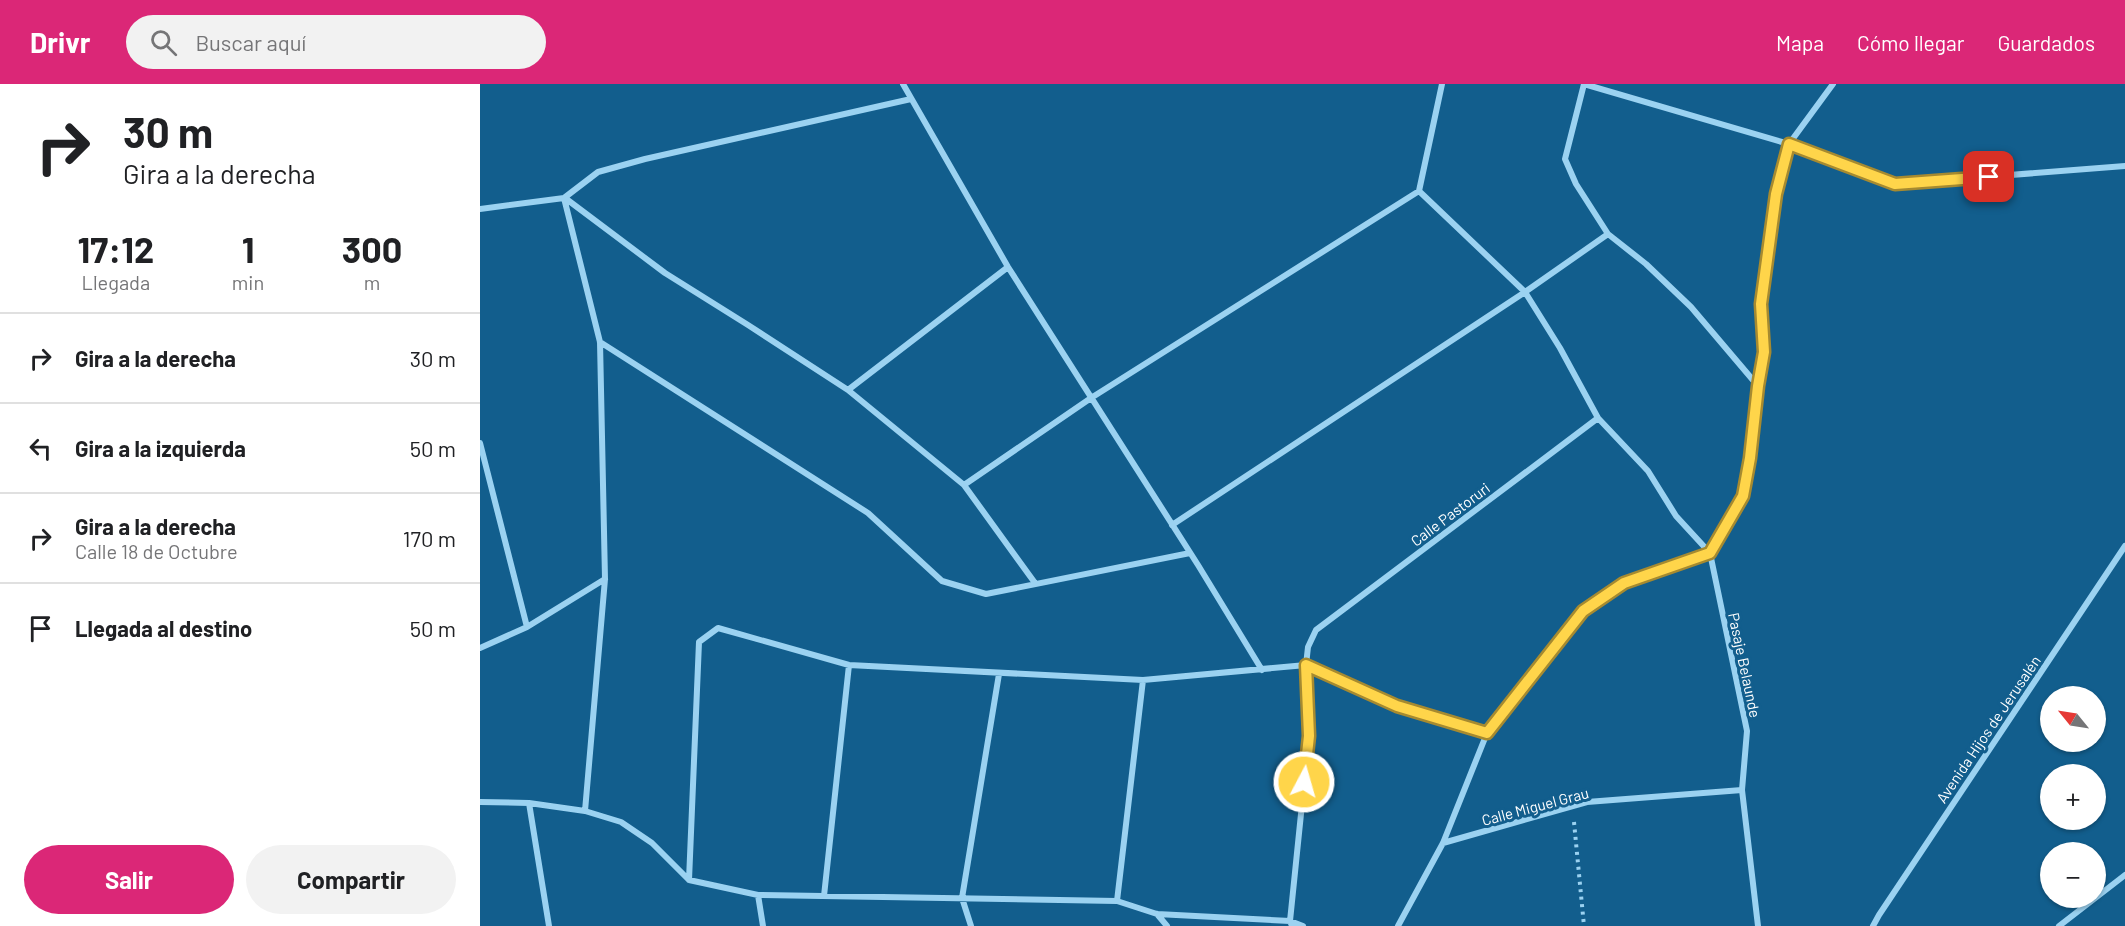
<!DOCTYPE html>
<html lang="es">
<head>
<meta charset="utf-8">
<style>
	:root { --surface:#fff; --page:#f2f2f2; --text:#202124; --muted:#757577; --line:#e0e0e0; --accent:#db2777 }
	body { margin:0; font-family:Barlow,sans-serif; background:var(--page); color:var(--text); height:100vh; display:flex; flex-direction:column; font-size:22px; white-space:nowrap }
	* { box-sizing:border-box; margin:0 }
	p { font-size:20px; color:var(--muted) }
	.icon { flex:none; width:33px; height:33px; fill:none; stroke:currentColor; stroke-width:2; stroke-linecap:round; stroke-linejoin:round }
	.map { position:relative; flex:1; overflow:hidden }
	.panel { display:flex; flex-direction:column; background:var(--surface); width:480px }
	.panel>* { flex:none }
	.top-card { background:#fff; color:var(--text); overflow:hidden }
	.needle { width:39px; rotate:300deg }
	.controls { position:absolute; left:1560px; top:602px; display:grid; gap:12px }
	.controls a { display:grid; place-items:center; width:66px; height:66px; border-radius:50%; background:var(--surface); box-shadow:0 2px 4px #0004; font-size:30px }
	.pin { position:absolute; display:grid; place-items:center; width:51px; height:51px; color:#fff; margin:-26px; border-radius:12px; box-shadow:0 3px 9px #0006 }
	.me { position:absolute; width:66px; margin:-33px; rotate:6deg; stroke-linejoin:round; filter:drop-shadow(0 0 4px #0008) }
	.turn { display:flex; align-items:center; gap:21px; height:126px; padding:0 24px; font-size:27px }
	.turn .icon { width:78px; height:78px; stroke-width:2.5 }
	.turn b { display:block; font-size:42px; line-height:51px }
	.eta { display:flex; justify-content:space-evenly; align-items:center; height:102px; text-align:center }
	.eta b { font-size:36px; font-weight:700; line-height:42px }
	.action { display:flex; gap:12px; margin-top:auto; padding:12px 24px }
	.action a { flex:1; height:69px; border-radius:36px; background:var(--accent); color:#fff; font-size:24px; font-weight:700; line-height:69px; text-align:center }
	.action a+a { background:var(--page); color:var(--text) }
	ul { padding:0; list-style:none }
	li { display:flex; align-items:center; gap:18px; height:90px; padding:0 24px; border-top:2px solid var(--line) }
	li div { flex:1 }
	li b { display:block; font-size:22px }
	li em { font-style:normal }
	header { display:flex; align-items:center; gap:36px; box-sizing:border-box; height:84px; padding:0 30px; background:var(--accent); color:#fff }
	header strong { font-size:28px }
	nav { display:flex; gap:33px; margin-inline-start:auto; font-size:21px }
	.search { width:420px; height:54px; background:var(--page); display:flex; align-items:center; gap:15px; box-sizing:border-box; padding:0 21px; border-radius:33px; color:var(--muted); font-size:22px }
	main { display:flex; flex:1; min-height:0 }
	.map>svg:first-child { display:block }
</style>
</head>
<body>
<header>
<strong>Drivr</strong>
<div class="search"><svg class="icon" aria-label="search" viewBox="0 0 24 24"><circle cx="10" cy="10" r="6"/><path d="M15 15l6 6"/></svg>Buscar aquí</div>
<nav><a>Mapa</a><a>Cómo llegar</a><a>Guardados</a></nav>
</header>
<main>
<section class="panel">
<div class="top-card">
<div class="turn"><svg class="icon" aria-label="right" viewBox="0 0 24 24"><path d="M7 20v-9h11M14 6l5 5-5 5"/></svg><div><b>30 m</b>Gira a la derecha</div></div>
</div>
<div class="eta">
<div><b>17:12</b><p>Llegada</p></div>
<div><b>1</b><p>min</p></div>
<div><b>300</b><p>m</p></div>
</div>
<ul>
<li><svg class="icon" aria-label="right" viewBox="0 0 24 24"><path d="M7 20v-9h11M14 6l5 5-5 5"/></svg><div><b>Gira a la derecha</b></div><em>30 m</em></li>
<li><svg class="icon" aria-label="left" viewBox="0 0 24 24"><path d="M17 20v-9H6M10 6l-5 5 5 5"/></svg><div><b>Gira a la izquierda</b></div><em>50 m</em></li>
<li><svg class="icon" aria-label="right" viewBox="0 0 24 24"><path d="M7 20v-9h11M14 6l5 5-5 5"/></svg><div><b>Gira a la derecha</b><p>Calle 18 de Octubre</p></div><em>170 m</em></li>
<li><svg class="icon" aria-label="arrive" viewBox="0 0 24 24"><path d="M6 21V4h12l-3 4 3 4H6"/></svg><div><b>Llegada al destino</b></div><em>50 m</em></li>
</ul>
<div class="action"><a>Salir</a><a>Compartir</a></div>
</section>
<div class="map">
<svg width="1645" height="842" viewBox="0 0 1645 842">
	<rect width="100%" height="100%" fill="#125e8d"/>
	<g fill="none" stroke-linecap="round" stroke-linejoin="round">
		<path stroke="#9bd2f1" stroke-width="4" stroke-dasharray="3 4.5" stroke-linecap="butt" d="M1094,738L1104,842"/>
		<path stroke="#9bd2f1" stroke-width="6" d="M423,0L528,183L718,481L782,586
			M1104,0L1309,60L1415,100L1645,82
			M1104,0L1085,75L1096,100L1128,150L1166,180L1211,223L1278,302
			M939,107L1045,208L1080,264L1118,334L1168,387L1196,432L1230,469L1267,647L1262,706L1278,842
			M84,114L120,258L125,495L105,727
			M85,114L185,189L268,241L368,306L484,401L555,499
			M0,125L84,114L118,88L165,75L431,15
			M120,258L388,429L462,497L506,510L710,469
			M368,306L528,183
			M0,359L47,543
			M484,401L611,314L939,107L962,0
			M692,441L1045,208L1128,150
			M0,564L47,543L125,495
			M0,718L49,719L105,727L141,738L172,759L209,796L278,811L637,817L677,830L810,837L823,842
			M49,719L69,842
			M963,759L1107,718L1262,706
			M209,796L219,558L238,544L369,581L663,596L826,581L917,622L1007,649
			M278,811L283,842
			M344,812L369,581
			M637,817L663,596
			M677,830L687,842
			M491,842L482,814L519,590
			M812,842L810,837L829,652L826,581L828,563L836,546L1118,334
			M918,842L963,759L1007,649L1103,527L1144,499L1230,469L1263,412L1270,374L1278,302L1284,268L1281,220L1296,110L1309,60L1353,0
			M1393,842L1399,831L1645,462
			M1579,842L1645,791"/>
	</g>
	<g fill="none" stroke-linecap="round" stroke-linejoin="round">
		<g stroke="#a68a30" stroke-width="15">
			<path id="route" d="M824,698L829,652L826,581L917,622L1007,649L1103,527L1144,499L1230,469L1263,412L1270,374L1278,302L1284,268L1281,220L1296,110L1309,60L1415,100L1509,93"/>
		</g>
		<use href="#route" stroke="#ffd54a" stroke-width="10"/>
	</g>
	<g text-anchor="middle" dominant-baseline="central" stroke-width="6" stroke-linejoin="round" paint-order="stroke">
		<g font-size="15" fill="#fff" stroke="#125e8d">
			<text transform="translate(970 430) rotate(-37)">Calle Pastoruri</text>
			<text transform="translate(1265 581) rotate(78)">Pasaje Belaunde</text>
			<text transform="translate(1508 645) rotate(-56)">Avenida Hijos de Jerusalén</text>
			<text transform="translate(1055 722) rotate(-15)">Calle Miguel Grau</text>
		</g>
	</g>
</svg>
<div class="controls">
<a><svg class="needle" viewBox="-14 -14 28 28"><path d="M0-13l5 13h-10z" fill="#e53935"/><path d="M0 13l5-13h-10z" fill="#757577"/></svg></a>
<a>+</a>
<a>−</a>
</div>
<div class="pin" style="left:1509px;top:93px;background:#d93025"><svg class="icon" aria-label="arrive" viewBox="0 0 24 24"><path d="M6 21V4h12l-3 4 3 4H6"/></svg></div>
<svg class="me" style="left:824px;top:698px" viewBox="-20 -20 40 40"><circle r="17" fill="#ffd54a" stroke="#fff" stroke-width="3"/><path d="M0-11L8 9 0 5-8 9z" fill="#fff"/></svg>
</div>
</main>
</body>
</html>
